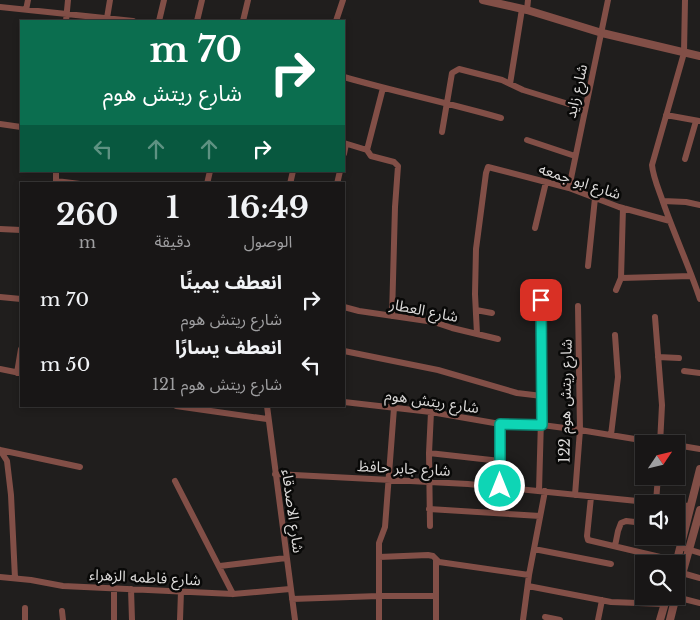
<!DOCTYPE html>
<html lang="ar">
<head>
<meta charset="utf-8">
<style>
	:root { --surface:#181616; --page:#252323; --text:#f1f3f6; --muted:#9f9fa1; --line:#363535 }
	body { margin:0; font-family:"Libre Baskerville","Noto Sans Arabic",serif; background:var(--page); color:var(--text); direction:rtl; height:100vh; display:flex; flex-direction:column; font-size:19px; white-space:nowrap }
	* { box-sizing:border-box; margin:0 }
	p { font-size:16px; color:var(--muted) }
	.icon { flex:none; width:28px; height:28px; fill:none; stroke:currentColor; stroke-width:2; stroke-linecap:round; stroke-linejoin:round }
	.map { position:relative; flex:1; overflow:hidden; direction:ltr }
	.sheet { position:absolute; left:20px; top:182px; width:325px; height:225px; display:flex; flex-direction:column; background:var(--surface); border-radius:0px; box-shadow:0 2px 8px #0003,0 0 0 1px var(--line); direction:rtl }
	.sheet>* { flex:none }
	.banner { position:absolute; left:20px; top:20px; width:325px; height:152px; border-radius:0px; box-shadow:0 2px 8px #0003,0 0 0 1px var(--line); direction:rtl; background:#0b6e4f; color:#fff; overflow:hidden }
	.needle { width:32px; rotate:55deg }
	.tools { position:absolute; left:635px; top:435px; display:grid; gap:10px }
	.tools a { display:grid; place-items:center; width:50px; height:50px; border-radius:0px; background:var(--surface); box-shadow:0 2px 8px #0003,0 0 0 1px var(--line); font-size:25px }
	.pin { position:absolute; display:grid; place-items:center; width:42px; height:42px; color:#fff; margin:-21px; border-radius:10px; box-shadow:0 2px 8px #0006 }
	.me { position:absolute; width:55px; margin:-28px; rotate:0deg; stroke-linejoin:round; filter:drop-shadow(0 0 4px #0008) }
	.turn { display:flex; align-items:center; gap:18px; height:105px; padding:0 20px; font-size:22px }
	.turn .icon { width:65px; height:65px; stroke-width:2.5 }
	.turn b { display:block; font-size:35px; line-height:42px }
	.lanes { display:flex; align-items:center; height:48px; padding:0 20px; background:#0003; justify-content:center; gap:25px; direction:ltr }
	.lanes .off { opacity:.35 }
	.eta { display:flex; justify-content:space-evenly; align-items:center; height:85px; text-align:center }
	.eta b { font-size:30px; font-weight:700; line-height:35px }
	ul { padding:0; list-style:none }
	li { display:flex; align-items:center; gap:15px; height:65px; padding:0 20px }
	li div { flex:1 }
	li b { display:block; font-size:19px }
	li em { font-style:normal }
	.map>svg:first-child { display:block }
</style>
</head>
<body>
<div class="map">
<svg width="700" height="620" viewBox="0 0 700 620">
	<rect width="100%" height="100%" fill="#201e1d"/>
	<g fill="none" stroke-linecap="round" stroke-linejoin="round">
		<path stroke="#824f47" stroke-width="6" d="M685,0L684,53L652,165C653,177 659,190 663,202C674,234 689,266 700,299
			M0,7L133,21
			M26,10L28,0
			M527,10L528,0
			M107,18L110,0
			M66,21L68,0
			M159,21L164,0
			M197,21L202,0
			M243,21L248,0
			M336,21L343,0
			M344,77C396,92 449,103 501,118
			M510,84L522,9
			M383,88L367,150L371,156L394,162L398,166L395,207L392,316
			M666,115L699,121
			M0,124L21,127
			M442,132L452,73L459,69L502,80L523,90L585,109
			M527,140L575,156
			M344,143L367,150
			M344,154L346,144
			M685,159L696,121
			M56,181L80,184
			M56,184V171
			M207,184L210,171
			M290,184L293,171
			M337,184L340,171
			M569,188L608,0
			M663,201L686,202L700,205
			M535,228L546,182
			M0,229L21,230
			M588,266L595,198
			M621,278L691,276
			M616,290L621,278L623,208
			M0,297L21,299
			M344,307L359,311L434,322L452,328L498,339
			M476,310L492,313
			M655,317L662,405L660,444
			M477,334L475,294L476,249L486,173L488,167L569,188L619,207L670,221
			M344,351L438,370L517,393L542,396
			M658,357L679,358
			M0,369L20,373
			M684,371L700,373
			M17,373L21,349
			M344,402L431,412L500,424L542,425L580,430L665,444
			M176,406L267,419
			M267,406L295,620
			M611,435L618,377L615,335
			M676,445L700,449
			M0,450L7,461L11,495L15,578
			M0,450L80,467
			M429,453L500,461
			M275,474L468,484L667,504
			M175,481L233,594
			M500,486V424
			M539,491L542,384L541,300
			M575,495L580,430L578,306
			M591,497L587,536L588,540L677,561
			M656,502L658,476
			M676,505L690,506
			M429,509L540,516
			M430,526L429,453L431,412
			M676,526L685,527
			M615,546L618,531L621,523L626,521L644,523
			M680,547L700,553
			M534,549L611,564
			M379,557L428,555L433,556L439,562L529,575
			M220,566L286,558
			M682,573L700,578
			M0,577L31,580L63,586L233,594L290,589
			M528,586L611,602L664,604
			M114,589V620
			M131,589L132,620
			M676,597L700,603
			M292,599L379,596H436
			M62,611L63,620
			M545,617L560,620
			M25,620V608
			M180,620L181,591
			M379,620V543L385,527L394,408
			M436,620V560
			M523,620L529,575L545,491
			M598,620L602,600"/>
		<path stroke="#824f47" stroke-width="8" d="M483,0L527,10L602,33L700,56
			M676,564L700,469
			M676,596L700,510
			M660,620L667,596
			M670,620L676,596"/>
	</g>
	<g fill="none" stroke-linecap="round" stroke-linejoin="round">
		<g stroke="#098a76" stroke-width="12">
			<path id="route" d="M500,486V424L542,425L541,300"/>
		</g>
		<use href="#route" stroke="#0ed5b5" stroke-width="9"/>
	</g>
	<g text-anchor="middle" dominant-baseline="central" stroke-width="5" stroke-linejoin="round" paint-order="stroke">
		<g font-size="15" fill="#dcdad9" stroke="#090908">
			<text transform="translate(576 91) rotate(-77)">شارع زايد</text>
			<text transform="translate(580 181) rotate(18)">شارع ابو جمعه</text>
			<text transform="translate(424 310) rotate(11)">شارع العطار</text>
			<text transform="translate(432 401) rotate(8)">شارع ريتش هوم</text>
			<text transform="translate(565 401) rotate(-89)">شارع ريتش هوم 122</text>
			<text transform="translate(404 468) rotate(3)">شارع جابر حافظ</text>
			<text transform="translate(293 511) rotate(82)">شارع الاصدقاء</text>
			<text transform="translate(145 577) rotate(3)">شارع فاطمه الزهراء</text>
		</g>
	</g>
</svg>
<div class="tools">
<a><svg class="needle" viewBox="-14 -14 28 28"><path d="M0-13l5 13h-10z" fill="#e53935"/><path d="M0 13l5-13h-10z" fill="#9f9fa1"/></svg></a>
<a><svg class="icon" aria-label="sound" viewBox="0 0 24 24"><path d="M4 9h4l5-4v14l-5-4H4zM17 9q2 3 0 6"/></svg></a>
<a><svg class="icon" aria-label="search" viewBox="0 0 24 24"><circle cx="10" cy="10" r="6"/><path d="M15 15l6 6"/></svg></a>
</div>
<div class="pin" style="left:541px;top:300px;background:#d93025"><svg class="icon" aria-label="arrive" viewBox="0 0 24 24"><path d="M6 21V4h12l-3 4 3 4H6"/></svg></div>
<svg class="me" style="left:500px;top:486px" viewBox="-20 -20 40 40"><circle r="17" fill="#0ed5b5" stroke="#fff" stroke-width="3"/><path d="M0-11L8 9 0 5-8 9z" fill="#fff"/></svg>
<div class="banner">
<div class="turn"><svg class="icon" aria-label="right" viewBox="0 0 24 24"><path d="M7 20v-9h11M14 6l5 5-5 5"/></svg><div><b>70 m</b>شارع ريتش هوم</div></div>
<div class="lanes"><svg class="icon off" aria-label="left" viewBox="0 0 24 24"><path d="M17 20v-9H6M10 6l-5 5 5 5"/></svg><svg class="icon off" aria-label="ahead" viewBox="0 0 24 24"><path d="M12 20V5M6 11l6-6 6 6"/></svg><svg class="icon off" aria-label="ahead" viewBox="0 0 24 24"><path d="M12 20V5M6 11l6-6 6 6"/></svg><svg class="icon" aria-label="right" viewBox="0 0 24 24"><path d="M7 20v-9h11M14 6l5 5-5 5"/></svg></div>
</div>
<section class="sheet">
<div class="eta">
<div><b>16:49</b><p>الوصول</p></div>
<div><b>1</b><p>دقيقة</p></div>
<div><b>260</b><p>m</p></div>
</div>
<ul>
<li><svg class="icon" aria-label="right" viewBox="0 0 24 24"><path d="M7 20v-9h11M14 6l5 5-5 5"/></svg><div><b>انعطف يمينًا</b><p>شارع ريتش هوم</p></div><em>70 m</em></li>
<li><svg class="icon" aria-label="left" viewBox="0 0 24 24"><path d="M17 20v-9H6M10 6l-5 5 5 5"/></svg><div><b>انعطف يسارًا</b><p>شارع ريتش هوم 121</p></div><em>50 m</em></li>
</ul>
</section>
</div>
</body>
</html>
